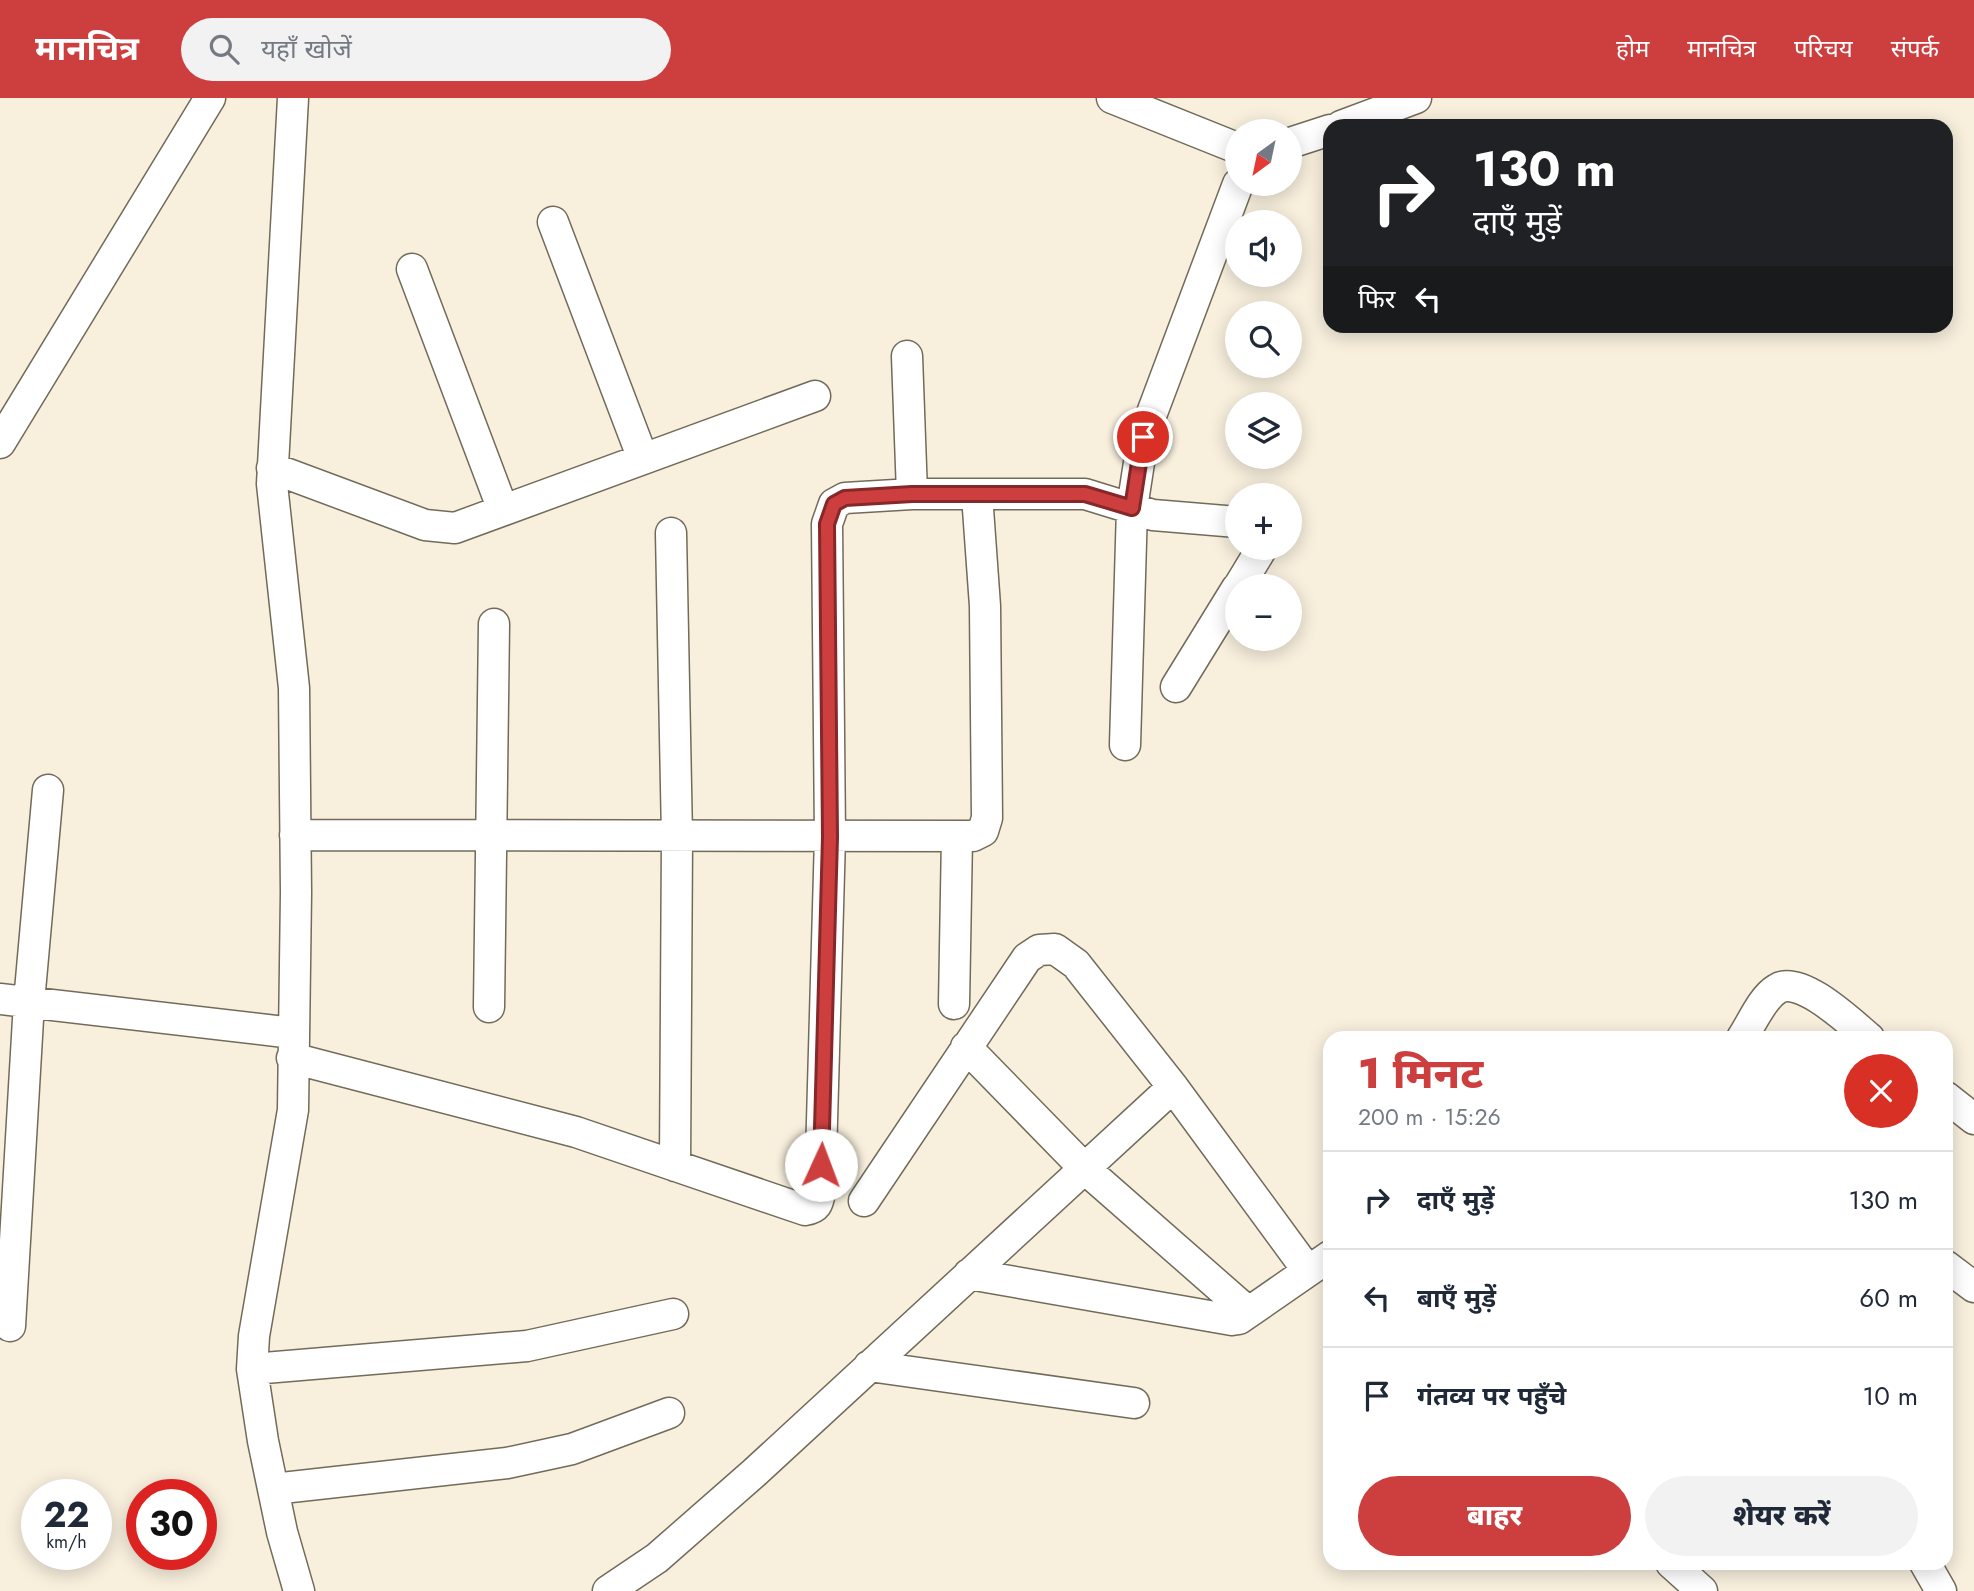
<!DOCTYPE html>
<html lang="hi">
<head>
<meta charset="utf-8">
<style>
	:root { --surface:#fff; --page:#f2f2f3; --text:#1f2937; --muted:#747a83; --line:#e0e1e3; --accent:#cd3e3f }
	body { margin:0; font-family:Jost,"Noto Sans Devanagari",sans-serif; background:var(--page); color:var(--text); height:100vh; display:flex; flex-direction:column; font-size:26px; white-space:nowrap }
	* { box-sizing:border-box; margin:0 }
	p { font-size:23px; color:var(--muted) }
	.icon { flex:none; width:38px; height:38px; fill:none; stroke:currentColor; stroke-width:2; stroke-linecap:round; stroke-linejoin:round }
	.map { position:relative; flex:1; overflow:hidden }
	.details { position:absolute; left:1323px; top:933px; width:630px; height:539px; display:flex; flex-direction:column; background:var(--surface); border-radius:21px; box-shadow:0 4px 18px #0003 }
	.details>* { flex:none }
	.guide { position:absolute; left:1323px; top:21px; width:630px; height:214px; border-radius:21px; box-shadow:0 4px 18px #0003; background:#202124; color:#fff; overflow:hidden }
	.needle { width:46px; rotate:213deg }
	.controls { position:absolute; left:1225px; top:21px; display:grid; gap:14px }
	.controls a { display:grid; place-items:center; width:77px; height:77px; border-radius:50%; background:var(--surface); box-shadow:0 4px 18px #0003; font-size:35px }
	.speed { position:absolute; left:21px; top:1381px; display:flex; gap:14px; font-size:35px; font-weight:700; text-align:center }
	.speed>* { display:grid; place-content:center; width:91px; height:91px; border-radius:50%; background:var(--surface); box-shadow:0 4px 18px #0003; line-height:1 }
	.speed small { font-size:18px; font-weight:400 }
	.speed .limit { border:10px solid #d22; background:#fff; color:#111 }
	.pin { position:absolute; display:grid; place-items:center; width:60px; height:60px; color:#fff; margin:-30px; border:4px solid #fff; border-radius:50%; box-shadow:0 2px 7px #0007 }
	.me { position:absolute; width:77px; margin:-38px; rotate:2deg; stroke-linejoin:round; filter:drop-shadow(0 0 5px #0008) }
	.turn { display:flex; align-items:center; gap:24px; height:147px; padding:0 35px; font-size:32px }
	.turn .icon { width:91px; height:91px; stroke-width:2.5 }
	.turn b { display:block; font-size:49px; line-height:60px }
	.then { display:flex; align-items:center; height:66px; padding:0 35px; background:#0003; gap:14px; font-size:26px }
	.round { display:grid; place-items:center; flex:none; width:74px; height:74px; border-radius:37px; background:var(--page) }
	.head { display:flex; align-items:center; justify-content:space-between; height:119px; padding:0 35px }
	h1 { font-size:42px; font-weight:800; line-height:52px; color:var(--accent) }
	.action { display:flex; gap:14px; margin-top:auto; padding:14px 35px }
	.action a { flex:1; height:80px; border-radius:42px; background:var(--accent); color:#fff; font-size:28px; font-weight:800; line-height:80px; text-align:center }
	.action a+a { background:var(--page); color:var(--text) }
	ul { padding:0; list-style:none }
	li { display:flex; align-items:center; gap:21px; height:98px; padding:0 35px; border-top:2px solid var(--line) }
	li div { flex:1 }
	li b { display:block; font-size:26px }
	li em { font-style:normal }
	header { display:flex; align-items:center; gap:42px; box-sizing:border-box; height:98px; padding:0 35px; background:var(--accent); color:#fff }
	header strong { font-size:33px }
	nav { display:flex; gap:38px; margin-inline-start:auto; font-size:24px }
	.search { width:490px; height:63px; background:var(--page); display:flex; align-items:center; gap:18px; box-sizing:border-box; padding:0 24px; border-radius:38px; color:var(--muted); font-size:26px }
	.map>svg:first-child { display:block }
</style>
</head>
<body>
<header>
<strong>मानचित्र</strong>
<div class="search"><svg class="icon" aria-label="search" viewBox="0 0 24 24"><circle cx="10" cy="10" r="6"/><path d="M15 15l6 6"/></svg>यहाँ खोजें</div>
<nav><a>होम</a><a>मानचित्र</a><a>परिचय</a><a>संपर्क</a></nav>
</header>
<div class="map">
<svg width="1974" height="1493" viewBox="0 0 1974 1493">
	<rect width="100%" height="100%" fill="#f8efdd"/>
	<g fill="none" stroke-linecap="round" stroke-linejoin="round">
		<g stroke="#726b5a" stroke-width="33">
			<path id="street" d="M293,0L272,386L294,590L296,795L293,1012L254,1238L252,1271L263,1343L282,1434L299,1493
				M1112,0L1237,50
				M1341,28L1416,0
				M1290,45L1330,32
				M553,124L643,361
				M412,171L503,412
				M907,258L912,396
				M0,345L210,0
				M272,370L425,427L455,430L815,298
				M671,435L677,739L675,1068
				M1239,488L1262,450
				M1176,589L1237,490
				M1125,647L1132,410L1143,339L1238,86
				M295,737L973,738L983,733L987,720L985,508L977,397
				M0,901L293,935
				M954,906L957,739
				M489,909L494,526
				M1742,940C1752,925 1762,900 1777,891C1800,876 1851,925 1869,940
				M966,949L1084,1070L1247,1213
				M292,960L576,1034L805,1112C817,1110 818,1106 820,1094L830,739L827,426L834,406L845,400L912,396H1085L1153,417L1237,424
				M1946,999L1974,1021
				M864,1103L1027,860L1039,852L1055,851L1076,866L1173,989L1308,1173
				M1946,1168L1974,1189
				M969,1176L1232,1222L1239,1221L1330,1158
				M10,1228L29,904L48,692
				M869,1268L1134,1305
				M252,1271L527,1248L673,1216
				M273,1391L507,1365L572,1351L669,1315
				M1671,1465L1702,1493
				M1925,1465L1941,1493
				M608,1493L657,1460L754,1375L1173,989"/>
		</g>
		<use href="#street" stroke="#fff" stroke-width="30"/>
	</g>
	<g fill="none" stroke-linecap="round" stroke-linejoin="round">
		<g stroke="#852829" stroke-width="18">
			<path id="route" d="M821,1067L830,739L827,426L834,406L845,400L912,396H1085L1132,410L1143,339"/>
		</g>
		<use href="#route" stroke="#cd3e3f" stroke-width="12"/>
	</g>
</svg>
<div class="controls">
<a><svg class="needle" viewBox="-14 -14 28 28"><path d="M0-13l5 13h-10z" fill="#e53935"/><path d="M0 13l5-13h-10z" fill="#747a83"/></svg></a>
<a><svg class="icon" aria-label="sound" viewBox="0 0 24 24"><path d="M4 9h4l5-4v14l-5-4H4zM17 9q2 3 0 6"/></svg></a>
<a><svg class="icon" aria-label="search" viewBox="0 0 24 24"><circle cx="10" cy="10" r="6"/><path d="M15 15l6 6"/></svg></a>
<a><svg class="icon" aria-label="layers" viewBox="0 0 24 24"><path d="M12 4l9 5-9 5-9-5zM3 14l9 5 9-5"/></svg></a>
<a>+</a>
<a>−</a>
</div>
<div class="speed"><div>22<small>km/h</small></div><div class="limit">30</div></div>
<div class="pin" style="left:1143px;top:339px;background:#d93025"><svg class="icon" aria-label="arrive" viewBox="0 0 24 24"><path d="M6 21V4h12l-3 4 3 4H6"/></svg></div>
<svg class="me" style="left:821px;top:1067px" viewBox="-20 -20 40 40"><circle r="19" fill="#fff"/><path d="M0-13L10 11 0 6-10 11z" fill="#cd3e3f"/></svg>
<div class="guide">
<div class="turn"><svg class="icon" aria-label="right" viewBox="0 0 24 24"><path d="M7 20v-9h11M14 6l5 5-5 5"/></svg><div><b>130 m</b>दाएँ मुड़ें</div></div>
<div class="then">फिर<svg class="icon" aria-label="left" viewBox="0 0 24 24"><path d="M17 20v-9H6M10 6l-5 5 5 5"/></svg></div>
</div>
<section class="details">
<div class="head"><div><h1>1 मिनट</h1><p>200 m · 15:26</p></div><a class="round" style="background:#d93025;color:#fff"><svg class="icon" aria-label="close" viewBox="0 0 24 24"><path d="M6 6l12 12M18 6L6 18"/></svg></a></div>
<ul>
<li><svg class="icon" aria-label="right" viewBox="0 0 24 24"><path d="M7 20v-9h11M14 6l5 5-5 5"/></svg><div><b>दाएँ मुड़ें</b></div><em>130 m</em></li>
<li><svg class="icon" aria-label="left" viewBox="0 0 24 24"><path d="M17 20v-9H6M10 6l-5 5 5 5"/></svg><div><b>बाएँ मुड़ें</b></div><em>60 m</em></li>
<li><svg class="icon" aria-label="arrive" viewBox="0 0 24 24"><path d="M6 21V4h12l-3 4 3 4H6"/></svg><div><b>गंतव्य पर पहुँचे</b></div><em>10 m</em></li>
</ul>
<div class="action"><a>बाहर</a><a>शेयर करें</a></div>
</section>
</div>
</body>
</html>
